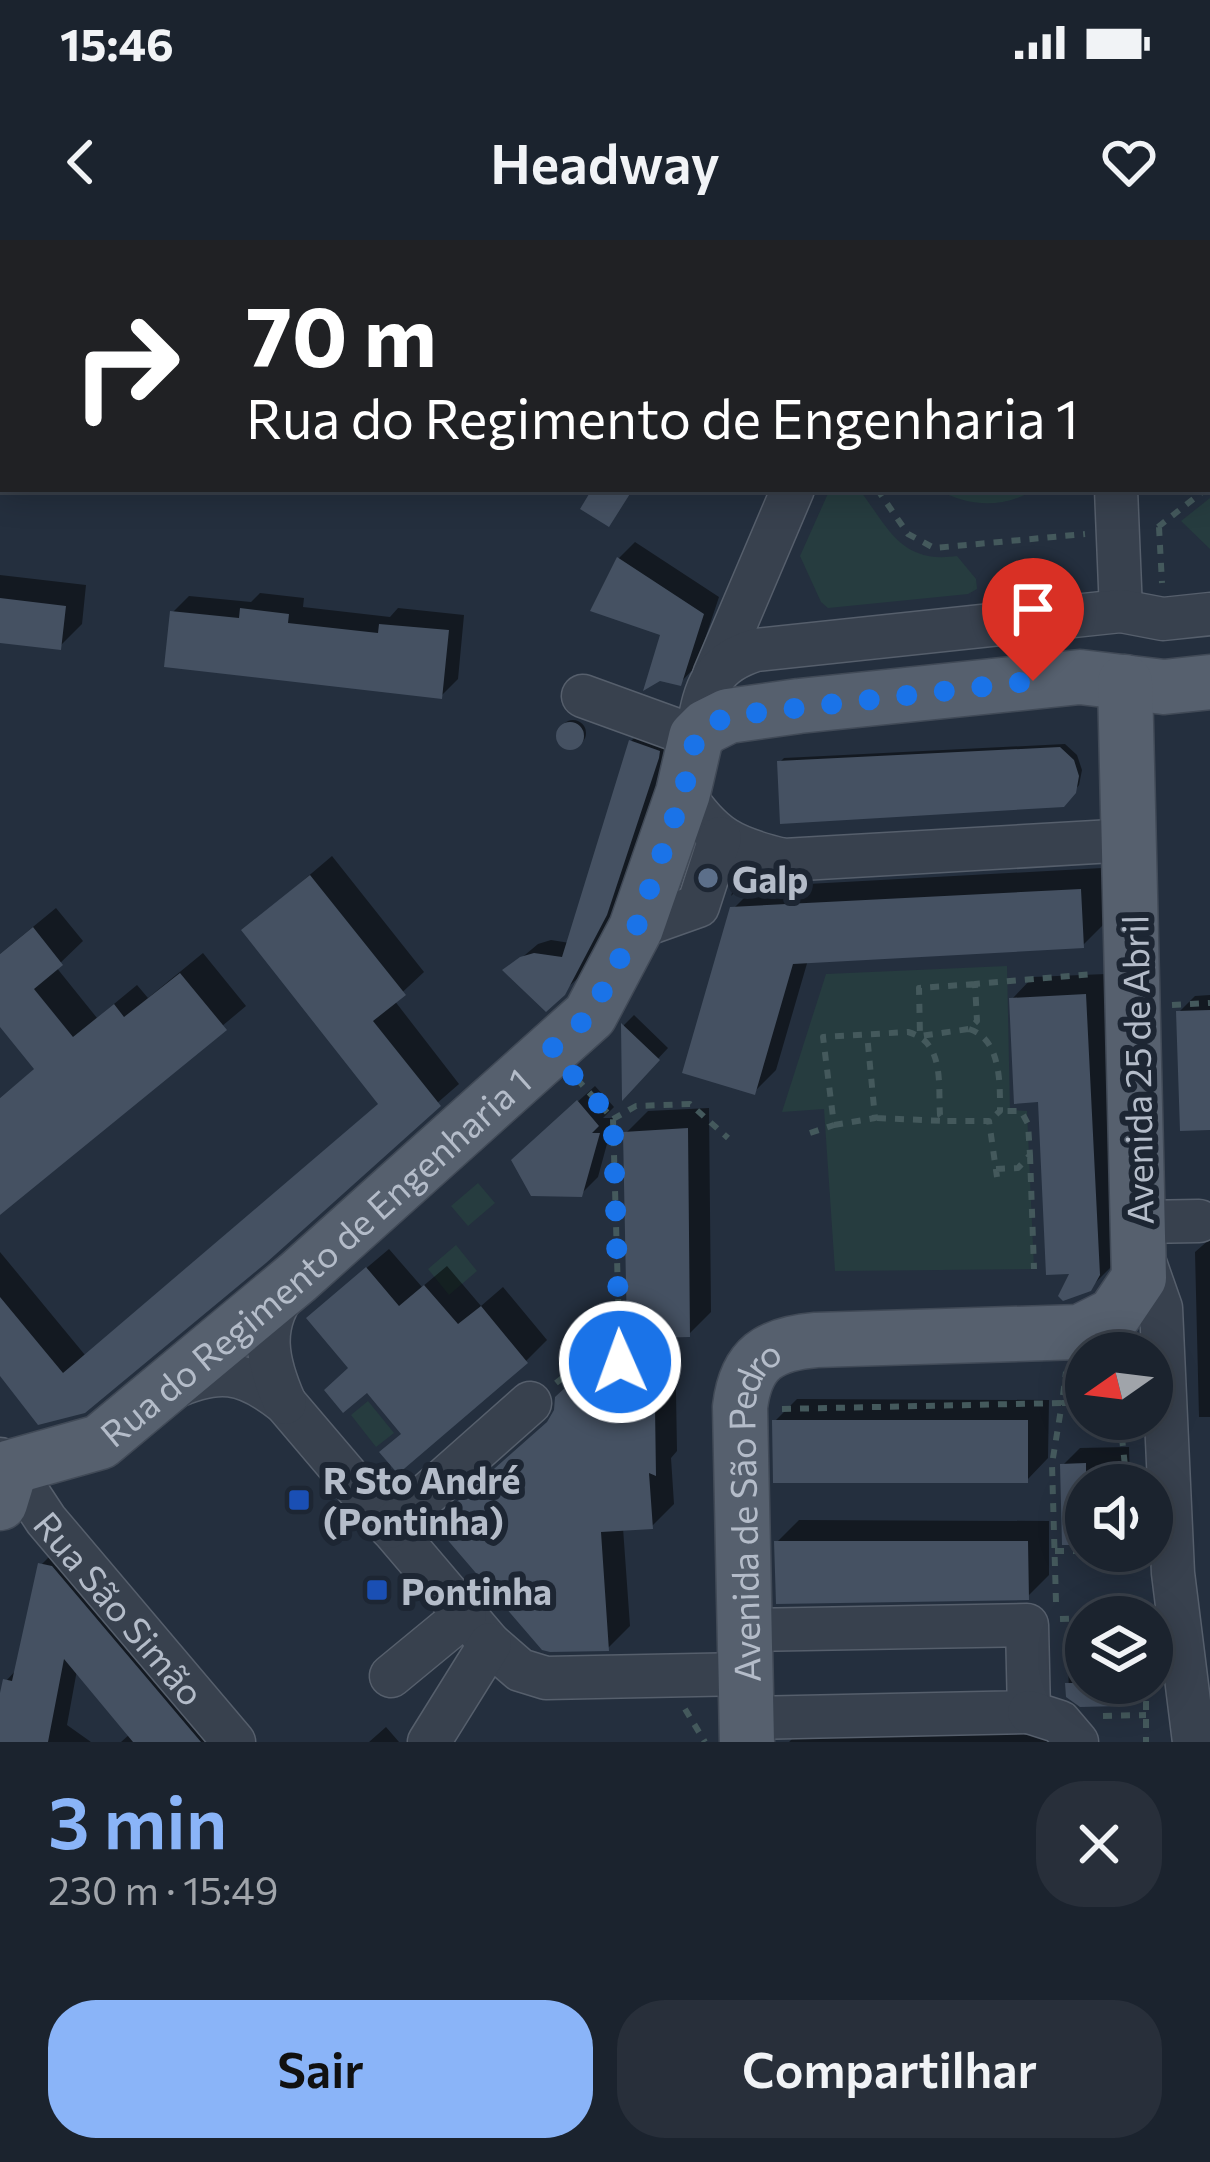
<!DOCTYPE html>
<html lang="pt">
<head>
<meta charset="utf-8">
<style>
	:root { --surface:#1b232e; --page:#282f3a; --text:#f1f3f6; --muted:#a0a4aa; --line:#39404a; --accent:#8ab4f8 }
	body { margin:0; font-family:Commissioner,sans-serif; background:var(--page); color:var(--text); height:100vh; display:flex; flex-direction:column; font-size:45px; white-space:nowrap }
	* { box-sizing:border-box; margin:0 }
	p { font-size:39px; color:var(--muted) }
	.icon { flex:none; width:66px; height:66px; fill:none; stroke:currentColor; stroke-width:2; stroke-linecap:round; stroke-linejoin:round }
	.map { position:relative; height:1502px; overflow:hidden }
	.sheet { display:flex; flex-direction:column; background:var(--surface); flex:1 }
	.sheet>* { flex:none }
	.hud { position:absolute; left:0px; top:0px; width:1212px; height:252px; box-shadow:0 6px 30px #0003,0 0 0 3px var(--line); background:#202124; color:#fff; overflow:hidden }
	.needle { width:78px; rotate:256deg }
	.tools { position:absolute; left:1065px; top:1092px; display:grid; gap:24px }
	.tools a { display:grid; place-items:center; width:108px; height:108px; border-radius:50%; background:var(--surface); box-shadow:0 6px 30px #0003,0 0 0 3px var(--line); font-size:60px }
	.pin { position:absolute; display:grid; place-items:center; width:102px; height:102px; color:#fff; margin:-123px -51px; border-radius:50% 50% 50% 0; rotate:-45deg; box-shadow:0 0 12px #0007 }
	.pin .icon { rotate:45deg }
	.me { position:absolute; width:132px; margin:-66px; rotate:358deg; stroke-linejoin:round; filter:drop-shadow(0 0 9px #0008) }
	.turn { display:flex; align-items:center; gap:42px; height:252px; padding:0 48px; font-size:54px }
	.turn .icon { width:156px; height:156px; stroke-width:2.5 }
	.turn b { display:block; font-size:84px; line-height:102px }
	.round { display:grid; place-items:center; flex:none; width:126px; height:126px; border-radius:48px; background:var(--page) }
	.headline { display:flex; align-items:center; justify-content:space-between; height:204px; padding:0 48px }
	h1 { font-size:72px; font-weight:600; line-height:90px; color:var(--accent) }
	.button { display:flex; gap:24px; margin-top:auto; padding:24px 48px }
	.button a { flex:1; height:138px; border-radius:48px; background:var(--accent); color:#111; font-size:48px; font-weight:600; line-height:138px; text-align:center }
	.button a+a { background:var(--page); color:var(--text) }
	.status { display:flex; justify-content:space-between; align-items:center; height:84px; padding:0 60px; background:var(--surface); direction:ltr }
	.status svg { height:33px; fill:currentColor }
	header { display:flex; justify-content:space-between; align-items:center; height:156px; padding:0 48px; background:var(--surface); font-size:54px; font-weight:600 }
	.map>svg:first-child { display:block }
</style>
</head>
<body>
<div class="status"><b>15:46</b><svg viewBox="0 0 49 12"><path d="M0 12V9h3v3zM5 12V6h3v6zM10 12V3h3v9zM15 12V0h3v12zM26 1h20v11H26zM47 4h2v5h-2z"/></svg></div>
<header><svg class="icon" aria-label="back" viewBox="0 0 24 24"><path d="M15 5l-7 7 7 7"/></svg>Headway<svg class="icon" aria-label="heart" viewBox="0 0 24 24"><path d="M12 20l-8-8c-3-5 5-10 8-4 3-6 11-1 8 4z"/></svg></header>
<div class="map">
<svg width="1210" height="1502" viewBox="0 0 1210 1502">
	<rect width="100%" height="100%" fill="#242f3e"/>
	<path fill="#263c3f" d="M535,0H1073V3H540Z
		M830,249H859C889,289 901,324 957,316L976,339L977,349L968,354L828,368L821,362L800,316Z
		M936,249H1036C1003,269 969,267 936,249Z
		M1210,258V309L1181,281Z
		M1007,726L1010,870L1027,871L1034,1029L835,1031L824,869L782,872L826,734Z
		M478,943L495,963L468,986L451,966Z
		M456,1005L477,1031L449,1055L428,1029Z
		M368,1161L394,1193L376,1207L351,1175Z"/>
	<path fill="#0007" d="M0,173H3V242L0,241Z
		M635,302L719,357L696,426L680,443L664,393L594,370L619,318Z
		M0,335L86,345L82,384L60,406L0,400Z
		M260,353L304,358L303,367L390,377L398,368L464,375L458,439L441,456L173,372L189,356L251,362Z
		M560 493a13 13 0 1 1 26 0a13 13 0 1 1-26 0Z
		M646,487L673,497L621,658L579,737L546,768L507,730L538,704L551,700L570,703L631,501Z
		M1065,504L1077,515L1082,530L1079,545L1068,559L780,522L784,518Z
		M332,616L424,732L394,760L459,844L84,1171L0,1133V1012L85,1115L380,863L245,690Z
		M1102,628L1104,684L1082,706L808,720L776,830L754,852L733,669L755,647Z
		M742,630L736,651L731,656L738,634Z
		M56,668L83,701L56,727L97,778L137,745L148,758L203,713L246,766L1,971L0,858L37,827L0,782V714Z
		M1106,734L1120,1012L1112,1026L1089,1049L1074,1031L1041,859L1012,759L1033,737Z
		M1210,755V887L1179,772L1195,756Z
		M634,775L668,808L625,854L624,785Z
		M595,846L614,867L603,878H614L598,937L581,954L531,904Z
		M709,868L711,1072L689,1094L675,1095L677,1211L671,1218L674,1264L652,1286L623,1288L630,1386L608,1408L553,1178L575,1142L635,1087L626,893L648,871Z
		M1210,999V1177H1199L1195,1012Z
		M389,1009L422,1047L447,1026L481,1066L503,1047L547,1100L526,1121L404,1192L351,1127L331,1058Z
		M797,1159L1049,1160L1048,1218L1027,1240L775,1181Z
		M1129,1207L1130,1245H1086V1302L1063,1225L1080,1208Z
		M799,1280L1049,1281V1335L1027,1357L777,1302Z
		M62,1304L244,1502H121L130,1494L77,1430L67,1485L91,1502H0V1467L6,1441L18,1428L41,1325Z
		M1133,1369V1377H1086V1443H1135V1446L1119,1463L1069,1455L1067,1387L1084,1370Z
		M1063,1483L1072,1502H789L803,1488Z
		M386,1487L399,1502H369Z"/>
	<path fill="#455162" d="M592,249H633L609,287L580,269Z
		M617,317L704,374L681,446L660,441L643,451L660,395L590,371Z
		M0,358L66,366L61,410L0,403Z
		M240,368L289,374L288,383L378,393L379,384L449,390L442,459L164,427L170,371L239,378Z
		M556 496a14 14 0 1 1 28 0a14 14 0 1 1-28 0Z
		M629,500L660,511L659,518L607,675L565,755L546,772L502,730L520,717L534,713L562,717Z
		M1060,507L1074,520L1079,536L1076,553L1064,567L780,584L777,521Z
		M310,635L406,755L373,781L441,866L266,1023L85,1173L38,1185L0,1136V1057L63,1133L378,864L241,690Z
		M1081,649L1084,708L793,724L755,855L682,833L730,667Z
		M33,687L63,725L34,749L73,797L114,764L124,777L180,733L227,790L0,975V858L34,829L0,787V714Z
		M1086,754L1100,1035L1091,1051L1063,1061L1058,1056L1069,1034L1046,1035L1038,862L1014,864L1009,758Z
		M1210,770V890L1180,891L1176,771Z
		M621,783L660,820L622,861L621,784Z
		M577,860L599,886L592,893H600L582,957L531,956L511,920Z
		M688,888L690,1097L654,1098L656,1236L649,1233L653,1289L601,1292L609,1411L550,1412L542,1410L433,1283L547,1182L554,1170L555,1157L622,1095H627L623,892Z
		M366,1027L399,1066L424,1045L458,1084L481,1066L528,1123L398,1234L379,1212L401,1194L367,1153L343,1173L324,1150L348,1128L306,1078Z
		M772,1180H1028V1243H773Z
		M1086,1223V1305H1062L1060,1224Z
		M774,1301H1028L1029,1360L776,1364Z
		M38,1323L52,1326L201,1502H133L64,1419L48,1502H0V1453L3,1439L12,1441Z
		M1065,1443H1119L1120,1466L1080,1467L1066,1457Z"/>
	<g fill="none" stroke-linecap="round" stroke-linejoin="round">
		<g stroke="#565f6c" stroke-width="45">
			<g id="minor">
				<path d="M454,0L460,3"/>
				<path d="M998,0L1000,3"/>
				<path d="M1109,0V3"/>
				<path d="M905,3L906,0"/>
				<path d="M1116,249L1121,371"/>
				<path d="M714,435L793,249"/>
				<path d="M583,456L696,497C705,452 707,425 756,410L1121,371L1163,379L1210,374"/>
				<path d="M683,553C712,598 733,608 784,620L1130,600"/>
				<path d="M636,688L698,666L720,598"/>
				<path d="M1140,982L1199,981"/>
				<path d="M1141,1011L1161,1068L1173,1333L1194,1502"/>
				<path d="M170,1149C218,1127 244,1130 285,1163L490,1404L520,1430L546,1438L746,1434"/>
				<path d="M285,1163C267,1122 258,1085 289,1047"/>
				<path id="s1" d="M0,1219L11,1227L46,1280L234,1502"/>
				<path d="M390,1287L530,1163"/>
				<path d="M745,1390L1027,1385L1029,1472L746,1478"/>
				<path d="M391,1436L465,1375"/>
				<path d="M1029,1472L1060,1482L1077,1502"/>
				<path d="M429,1502L490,1404"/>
			</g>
		</g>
		<g stroke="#414a57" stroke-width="57">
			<g id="major">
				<path id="s2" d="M0,1263L11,1227L100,1202L298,1037L590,775L636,688L683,553L696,497L706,487L728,476L799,466L1080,437L1164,447L1210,442"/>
				<path id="s3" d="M747,1502L740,1167C746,1118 769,1104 816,1100L1080,1092L1114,1075L1139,1038L1125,442"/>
			</g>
		</g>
		<path stroke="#44595c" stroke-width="6" stroke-dasharray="9 9" stroke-linecap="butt" d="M531,0L536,3
			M0,107L3,102
			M0,151L3,149
			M877,249L908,294L934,308L1085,294
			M1158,287L1206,249
			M1159,287L1162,343
			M975,744L919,748L920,796L969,789L977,781L975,744L1094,734
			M1172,765L1210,763
			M969,789C1001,799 1000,843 1000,871L989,881
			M577,839L613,879L620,1122
			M877,878L945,881
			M613,879L636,866L690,864L728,898
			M834,885L875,878L867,794
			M810,893L834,885L823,797L908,792C945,802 938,844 940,875L945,881H989L997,937
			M1030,915L1034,1029
			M996,929L1018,928L1030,915L1028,884L1021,871H1000
			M556,1143L580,1124L665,1120
			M782,1169L1062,1163L1066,1132
			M1120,1179L1127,1245
			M1055,1311H1086
			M1056,1362L1052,1224L1062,1163H1086
			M1112,1377H1141
			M1060,1379L1086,1378
			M1146,1443V1502
			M685,1469L705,1502
			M1103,1476L1146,1475"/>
		<use href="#minor" stroke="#38414e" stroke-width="42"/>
		<use href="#major" stroke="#56606e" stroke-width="54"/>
	</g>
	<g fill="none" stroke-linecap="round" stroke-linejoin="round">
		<path stroke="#1a73e8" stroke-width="21" stroke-dasharray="0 37.8" d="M620,1122L613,879L550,810L590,775L636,688L683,553L696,497L706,487L728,476L1033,441"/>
	</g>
	<circle fill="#5c6f8a" stroke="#1d2633" stroke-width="4.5" cx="708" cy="638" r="12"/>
	<g fill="#1a4fb4" stroke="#1d2633" stroke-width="4.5">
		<rect x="287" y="1248" width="24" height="24" rx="6"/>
		<rect x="365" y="1338" width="24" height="24" rx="6"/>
	</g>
	<g text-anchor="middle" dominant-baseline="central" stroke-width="12" stroke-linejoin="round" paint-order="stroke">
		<g font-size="36" font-weight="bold" fill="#b4bcc9" stroke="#1d2633" text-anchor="start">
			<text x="732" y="638">Galp</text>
			<text x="323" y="1239">R Sto André<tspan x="323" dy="41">(Pontinha)</tspan></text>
			<text x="401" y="1350">Pontinha</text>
		</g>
		<g font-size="36" fill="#b4bcc9" stroke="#1d2633">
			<text transform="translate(1136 830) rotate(-91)">Avenida 25 de Abril</text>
			<text stroke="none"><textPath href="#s2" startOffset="414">Rua do Regimento de Engenharia 1</textPath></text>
			<text stroke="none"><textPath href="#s3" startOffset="234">Avenida de São Pedro</textPath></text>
			<text stroke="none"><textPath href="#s1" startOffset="192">Rua São Simão</textPath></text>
		</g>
	</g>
</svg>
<div class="tools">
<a><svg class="needle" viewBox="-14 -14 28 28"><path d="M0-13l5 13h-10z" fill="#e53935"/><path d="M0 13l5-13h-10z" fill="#a0a4aa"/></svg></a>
<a><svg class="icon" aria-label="sound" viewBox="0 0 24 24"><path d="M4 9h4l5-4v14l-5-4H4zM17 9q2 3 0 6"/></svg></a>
<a><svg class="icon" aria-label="layers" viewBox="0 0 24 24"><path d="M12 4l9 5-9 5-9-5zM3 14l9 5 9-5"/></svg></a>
</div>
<div class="pin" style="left:1033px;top:441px;background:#d93025"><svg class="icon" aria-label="arrive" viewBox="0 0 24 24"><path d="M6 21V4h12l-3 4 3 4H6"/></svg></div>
<svg class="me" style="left:620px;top:1122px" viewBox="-20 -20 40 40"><circle r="17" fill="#1a73e8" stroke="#fff" stroke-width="3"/><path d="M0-11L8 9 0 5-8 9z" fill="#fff"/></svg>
<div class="hud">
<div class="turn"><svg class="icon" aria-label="right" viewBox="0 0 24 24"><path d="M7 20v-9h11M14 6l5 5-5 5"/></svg><div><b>70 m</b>Rua do Regimento de Engenharia 1</div></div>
</div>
</div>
<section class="sheet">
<div class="headline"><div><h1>3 min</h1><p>230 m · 15:49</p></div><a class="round"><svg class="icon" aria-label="close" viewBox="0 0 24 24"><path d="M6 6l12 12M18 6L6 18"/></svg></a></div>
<div class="button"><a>Sair</a><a>Compartilhar</a></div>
</section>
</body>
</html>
